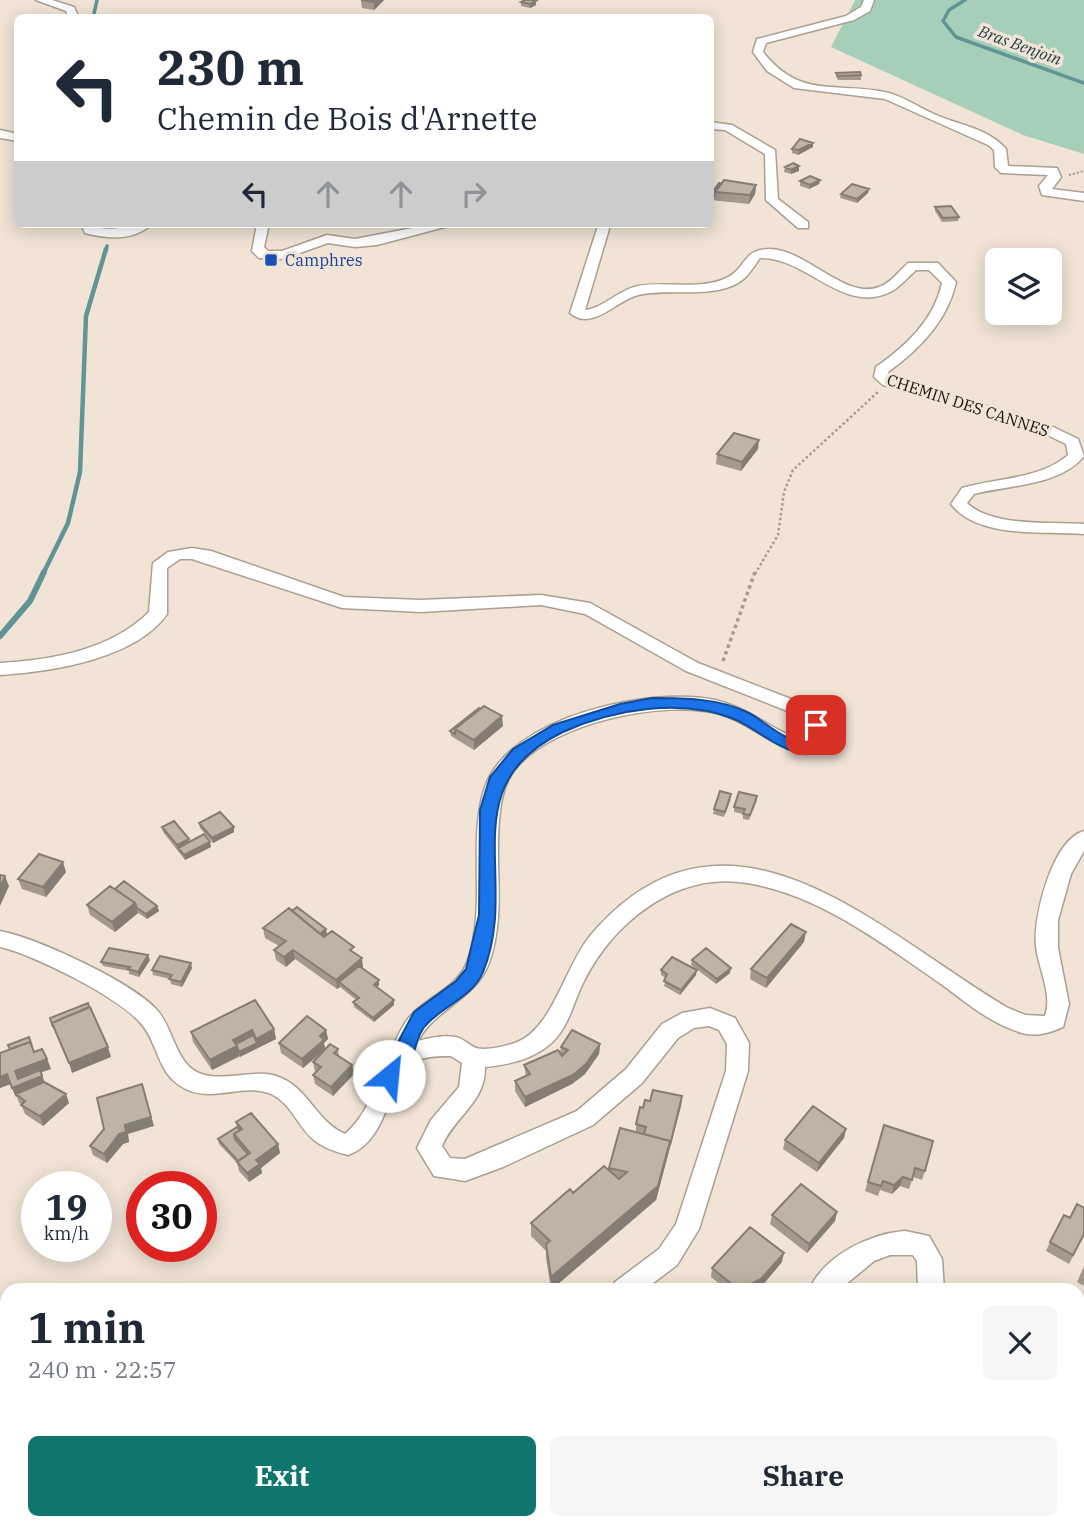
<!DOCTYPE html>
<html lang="en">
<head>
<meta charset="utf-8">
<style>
	:root { --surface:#fff; --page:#f6f6f7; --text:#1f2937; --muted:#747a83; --accent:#0f766e }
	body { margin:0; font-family:"IBM Plex Serif",serif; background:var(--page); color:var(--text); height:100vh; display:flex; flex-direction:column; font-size:26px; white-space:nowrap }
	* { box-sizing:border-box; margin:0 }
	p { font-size:23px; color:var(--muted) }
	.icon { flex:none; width:38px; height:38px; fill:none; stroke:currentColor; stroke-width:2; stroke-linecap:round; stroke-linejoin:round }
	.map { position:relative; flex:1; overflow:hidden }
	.sheet { position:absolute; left:0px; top:1283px; width:1085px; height:247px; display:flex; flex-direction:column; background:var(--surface); border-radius:21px 21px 0 0; box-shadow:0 4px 18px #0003 }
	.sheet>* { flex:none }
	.banner { position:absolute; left:14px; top:14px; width:700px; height:214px; border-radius:10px; box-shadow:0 4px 18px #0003; background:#fff; color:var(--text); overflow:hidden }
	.buttons { position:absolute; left:985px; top:248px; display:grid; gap:14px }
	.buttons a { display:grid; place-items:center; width:77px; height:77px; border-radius:10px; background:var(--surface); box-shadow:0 4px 18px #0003; font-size:35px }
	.speed { position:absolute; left:21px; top:1171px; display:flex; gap:14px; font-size:35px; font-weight:700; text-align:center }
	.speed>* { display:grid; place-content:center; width:91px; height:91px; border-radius:50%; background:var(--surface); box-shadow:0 4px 18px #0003; line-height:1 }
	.speed small { font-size:18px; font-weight:400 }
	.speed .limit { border:10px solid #d22; background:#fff; color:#111 }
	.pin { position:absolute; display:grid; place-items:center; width:60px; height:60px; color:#fff; margin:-30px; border-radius:14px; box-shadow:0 4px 10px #0006 }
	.me { position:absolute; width:77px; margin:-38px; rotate:28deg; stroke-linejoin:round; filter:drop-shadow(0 0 5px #0008) }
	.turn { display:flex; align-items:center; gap:24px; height:147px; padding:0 28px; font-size:32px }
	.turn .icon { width:91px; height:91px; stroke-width:2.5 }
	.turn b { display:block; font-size:49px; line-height:60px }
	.lanes { display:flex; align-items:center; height:66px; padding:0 28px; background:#0003; justify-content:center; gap:35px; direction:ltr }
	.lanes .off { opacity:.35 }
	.round { display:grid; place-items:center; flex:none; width:74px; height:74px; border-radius:10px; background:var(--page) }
	.overview { display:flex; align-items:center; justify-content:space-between; height:119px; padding:0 28px }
	h1 { font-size:42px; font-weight:800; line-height:52px }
	.primary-button { display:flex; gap:14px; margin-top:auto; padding:14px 28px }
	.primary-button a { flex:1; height:80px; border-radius:10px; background:var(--accent); color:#fff; font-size:28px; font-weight:800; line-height:80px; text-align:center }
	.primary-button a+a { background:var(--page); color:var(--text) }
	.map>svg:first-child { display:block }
</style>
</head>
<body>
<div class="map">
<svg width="1084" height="1528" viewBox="0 0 1084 1528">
	<rect width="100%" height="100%" fill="#f1e4d6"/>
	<path fill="#a6cfba" d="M855,0H1084V154L1023,135L831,47Z"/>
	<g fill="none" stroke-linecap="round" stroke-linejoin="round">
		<path stroke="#609496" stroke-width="3.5" d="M965,0L949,10L943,21L956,37L1084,83
			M93,18L97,0
			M112,227L113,224
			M106,251L107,246"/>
		<path stroke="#609496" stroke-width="4.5" d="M43,574L68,523L80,472L86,316L106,249"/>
		<path stroke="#609496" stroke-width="6" d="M0,636L30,601L44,572"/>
		<g stroke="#aa9f91" stroke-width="3">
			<path id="minor" d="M36,0H52L74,7L79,18H69L66,11Z
				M864,0H874L870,11L854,20L766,43L763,52C800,99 835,82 885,92C903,96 918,107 934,114C958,125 988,128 1006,149L1008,166L1057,168L1061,177L1052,189L1084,193V201L1042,195L1039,186L1048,175L1001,173L995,167L994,150L988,145L885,99L794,88L767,71L753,52L757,39L846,16L861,7Z
				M710,122L732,125L775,150L778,199L808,222V228H798L766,200L765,154L725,130L710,129Z
				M0,130L18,134V141L0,138Z
				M81,224H93L95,227C116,232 132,224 152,224C134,241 108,239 85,233Z
				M257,224H269L264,247L268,251H282L327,235L355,239L433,224H456L377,245L355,247L328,243L283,259L259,258L252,251Z
				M595,224H607L609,229L585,310C604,308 618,290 638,286C665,281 697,290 724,279C747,270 741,249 770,249C807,250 845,300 879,287C891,283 899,271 908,263H938L956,282C948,320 919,350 888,372V375L1049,425L1078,439L1084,456C1060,486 1008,485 974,494L967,503C991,527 1052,522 1084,524V534C1044,531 978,539 951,504L962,488C996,478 1041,479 1068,455L1066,444L1039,431L883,385L874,377L876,367C906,346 934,320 942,283L929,270H916C908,277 901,286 892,291C844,317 806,256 760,258C753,268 746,280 734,285C704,298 669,288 638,295C617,300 592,332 570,313L597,229Z
				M192,548L211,551L344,597L421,600L541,595L590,603L698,663L804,704C818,714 832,728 822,747L806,754C772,748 752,723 720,714C666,699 554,722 517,767C506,779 502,795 500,811C493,862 507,913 489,963C475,1000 435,1008 418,1041C429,1038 444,1035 455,1037C463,1038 467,1044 474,1047C483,1052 505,1046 515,1043C553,1029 564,968 590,936C727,774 880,933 1008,1008L1025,1015L1045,1016C1053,994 1038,968 1036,946C1033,917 1052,840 1084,831V851L1071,874L1058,920V948L1069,1004L1063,1027C1049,1033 1037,1037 1022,1033C991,1024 967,1003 941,984C882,943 813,890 739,882C672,875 613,924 584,981C573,1002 569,1029 549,1045C531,1060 507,1065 485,1067C486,1102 454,1117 442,1146L450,1158L465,1159L577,1111L626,1069L662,1024L682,1013L710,1008L735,1018L749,1043L748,1071L699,1229L677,1265L644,1290H611L615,1282L659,1249L676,1224L726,1071L727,1044L719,1030L709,1026L694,1028L678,1038L642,1083L593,1125L503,1167L465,1181L434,1176L417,1148L431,1120L459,1087L462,1063L451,1056C440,1056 428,1056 418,1060C386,1072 393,1139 348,1155C336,1152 324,1148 314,1140C298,1127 291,1103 271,1094C241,1081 204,1109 174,1081C158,1067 156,1042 143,1026C123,999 33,954 0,947V931C37,938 132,982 157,1010C172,1027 175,1056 192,1069C214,1086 251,1068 276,1076C308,1086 315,1121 345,1134C375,1109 384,1056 405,1023C421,998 458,990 468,960C487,903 467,840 485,787C509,717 650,686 715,700C746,707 767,726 795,738L803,740L807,736L805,725L790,712L686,671L585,614L541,605L421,612L342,608L192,559H180L167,568V614C136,659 50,672 0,675V663C52,660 111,650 149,612L153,563L168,552Z
				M905,1231L929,1236L942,1259L944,1290H918L917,1261L913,1255H890L874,1261L839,1290H809C825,1255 869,1234 905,1231Z
				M1078,1336L1084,1337V1363L1078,1362Z
				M83,1522H114L112,1528H81Z
				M855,1522H883V1528H855Z"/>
		</g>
		<path stroke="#a59b90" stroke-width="2" stroke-dasharray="2 2" stroke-linecap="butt" d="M1069,175L1084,171"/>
		<path stroke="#a59b90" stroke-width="2.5" stroke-dasharray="2.5 2.5" stroke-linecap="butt" d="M755,574L778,535L784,492L793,470L878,392"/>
		<path stroke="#a59b90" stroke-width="3.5" stroke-dasharray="3.5 3.5" stroke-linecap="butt" d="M723,661L755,572"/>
		<use href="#minor" fill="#fff" fill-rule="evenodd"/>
	</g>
	<path fill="#a39a8d" d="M361,0H384L374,10L362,8Z
		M521,2L536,5L530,8L521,6Z
		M836,73L861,75V80H838L836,77Z
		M813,147L798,155L792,153V149Z
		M799,166V171L791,174L784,172L785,167Z
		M820,180L819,184L809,189L800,186V181Z
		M719,183L756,185L755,194L749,204L710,200V194Z
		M869,189L868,193L857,203L840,198L841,194Z
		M935,207L959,217L958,221L942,222L935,211Z
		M758,449L741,471L716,464L717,454Z
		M479,708L503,726L474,750L451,736L450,731Z
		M757,796V801L749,820L743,819V814L734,812V807Z
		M731,799L724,817L713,814L714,809Z
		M199,823L234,827V832L213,843L200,828Z
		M162,827L189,842L211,847L185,860L163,832Z
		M66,872L46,897L22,889L18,879Z
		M115,889L157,906L159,911L147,919L138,913L115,932L90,915L87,905Z
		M263,928L327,934L323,937L354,953L362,958V968L379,985L377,988L394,1000V1005L374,1022L354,1007L353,1002L356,1000L340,987L337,989L295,959L286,967L276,960L274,950L279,946L265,938Z
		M804,942L766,988L750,979L751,969Z
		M150,960L139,977L129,974V971L103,966L101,962Z
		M692,960L730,973L716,984L691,965Z
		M192,968L182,987L171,984L170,979L153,975L152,970Z
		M661,970L696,975L680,995L664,986L666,978L661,975Z
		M274,1029L276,1039L212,1070L193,1042L191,1032Z
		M326,1030L328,1039L324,1043L325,1049H338L339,1056L352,1065L354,1074L333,1096L315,1084L313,1075L315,1072L313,1062L324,1051L303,1068L281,1053L279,1043Z
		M600,1044L599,1054L585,1074L572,1084L525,1107L515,1091V1081L526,1076L524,1065L560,1053L561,1047Z
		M34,1052L47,1059L51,1069L41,1072L44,1082L69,1103L43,1126L25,1114L21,1104L19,1103L17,1097H16L10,1084L0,1088V1053Z
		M682,1096L681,1106L656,1200L551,1290L546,1258V1251L531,1236V1223L573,1193L609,1170V1168L636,1132V1124L643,1108L650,1101Z
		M236,1122L278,1144L280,1153L261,1168L262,1173L249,1182L239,1171L237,1163L219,1144L218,1139L237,1127Z
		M884,1125L925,1171L922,1180L913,1177L909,1189L900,1186L892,1194L880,1190L878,1196L865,1191Z
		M154,1126L128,1134L129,1142L123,1144L107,1163L93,1155L90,1146Z
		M846,1129L844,1138L817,1172L783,1149L785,1140Z
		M1084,1208V1237H1083L1069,1264L1046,1251L1050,1242L1070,1218Z
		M837,1212L835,1221L807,1253L770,1224L772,1215Z
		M782,1262L760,1288L755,1290H727L711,1277L712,1268Z
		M1084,1266V1286L1077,1282Z
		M1078,1423L1084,1426V1491L1078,1488Z"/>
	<path fill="#857d73" d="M376,0H384L374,10V2Z
		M536,1V5L530,8V4Z
		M813,143V147L798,155L799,150Z
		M799,166V171L791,174V170Z
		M820,180L819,184L809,189L810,185Z
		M756,185L755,194L749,204L750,195Z
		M869,189L868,193L857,203V199Z
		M759,440L758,449L741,471L742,462Z
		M502,716L503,726L474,750V740Z
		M234,827V832L213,843L212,838Z
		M189,839L190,844L178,848V850L177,845Z
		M210,842L211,847L185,860L184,855Z
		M63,862L66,872L46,897L43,887Z
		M5,876L9,886L0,906V888Z
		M135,903L138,913L115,932L112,922Z
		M157,906L159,911L147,919L146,914Z
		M326,929L327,934L319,940L318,935Z
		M806,932L804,942L766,988L767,978Z
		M293,950L295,959L286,967L284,957Z
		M148,955L150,960L139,977L138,972Z
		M362,958L363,968L342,985L339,982L340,987L337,989L336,980Z
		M191,963L192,968L182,987L181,982Z
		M731,968L730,973L716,984L717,979Z
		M697,970L696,975L680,995L681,990Z
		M379,980V985L374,990V985Z
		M394,1000V1005L374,1022L373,1018Z
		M274,1029L276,1039L258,1048L256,1039Z
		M252,1030L254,1040L238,1048L239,1056L212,1070L210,1060L233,1040Z
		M326,1030L328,1039L324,1043L325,1049L303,1068L302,1059Z
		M257,1043L258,1048L240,1057L239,1052Z
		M600,1044L599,1054L585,1074L572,1084L525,1107V1097Z
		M108,1047L111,1057L72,1073L69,1063Z
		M47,1059L51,1069L19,1080L42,1075L46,1086L16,1094L17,1097H16L12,1088L15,1071Z
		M352,1065L354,1074L333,1096L331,1087Z
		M7,1074L11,1084L0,1088V1077Z
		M142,1084L154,1126L128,1134L129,1142L123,1144L107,1163L104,1154L119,1134L125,1125Z
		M66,1094L69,1103L43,1126L40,1116Z
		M682,1096L681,1106L656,1200L551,1290V1277Z
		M846,1129L844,1138L817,1172L819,1163Z
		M278,1144L280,1153L261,1168L262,1173L249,1182L247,1173L256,1160Z
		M903,1177L900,1186L892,1194L894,1185Z
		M837,1212L835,1221L807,1253L809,1244Z
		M784,1253L782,1262L760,1288L755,1290H739Z"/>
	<path fill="#beb3a4" stroke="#857d73" stroke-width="2" d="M361,0H376L374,2Z
		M525,0H531L536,1L530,4L521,2Z
		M860,72L861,75L838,76L836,73Z
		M800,139L813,143L799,150L792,149Z
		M793,163L799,166L791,170L785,167Z
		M810,176L820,180L810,185L800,181Z
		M724,180L756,185L750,195L715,192Z
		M719,183L721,184L715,192L714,197L710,196Z
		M852,184L869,189L857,199L841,194Z
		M951,206L959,217L943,218L935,207Z
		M734,433L759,440L742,462L717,454Z
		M484,706L502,716L474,740L455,729Z
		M479,708L480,709L455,729V734L450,731Z
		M720,791L731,794L725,812L714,809Z
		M739,792L757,796L750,815L743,814L745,809L734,807Z
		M220,812L234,827L212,838L199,823Z
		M174,821L189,839L177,845L162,827Z
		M204,834L210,842L184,855L178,848Z
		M39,854L63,862L43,887L18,879Z
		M0,875L5,876L0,888Z
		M124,881L157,906L146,914L137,908L135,903L115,889Z
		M110,886L135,903L112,922L87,905Z
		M297,907L326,929L320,934L292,911Z
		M289,908L324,937L332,931L354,947L350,950L362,958L336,980L293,950L284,957L274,950L286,941L263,928Z
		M791,924L806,932L767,978L751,969Z
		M109,948L148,955L138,972L128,969L130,967L101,962Z
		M706,948L731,968L717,979L692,960Z
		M160,956L191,963L181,982L169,979L172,975L152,970Z
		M672,957L697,970L681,990L664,981L667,974L661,970Z
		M359,966L379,980L374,985L394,1000L373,1018L353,1002L359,998L339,982Z
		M255,1000L274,1029L256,1039L252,1030L233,1040L237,1046L210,1060L191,1032Z
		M88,1003L89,1007L52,1023L53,1027L50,1018Z
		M90,1007L108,1047L69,1063L52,1023Z
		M307,1016L326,1030L320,1036L324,1040L302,1059L279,1043Z
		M572,1030L600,1044L586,1064L573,1075L525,1097L515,1081L530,1074L524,1065L558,1050L562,1056L568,1050L561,1047Z
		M253,1035L257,1043L239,1052L236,1044Z
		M29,1037L32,1046L30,1042L10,1049L8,1045Z
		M30,1042L34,1052L42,1049L47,1059L15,1071L18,1079L40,1070L42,1076L12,1088L7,1074L0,1077V1053Z
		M330,1044L338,1049L334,1053L352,1065L331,1087L313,1075L321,1067L313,1062Z
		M39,1068L42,1075L40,1070L18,1078L17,1076Z
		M44,1082L66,1094L40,1116L21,1105L25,1101L16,1094Z
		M142,1084L151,1117L125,1125L126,1132L119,1134L104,1154L90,1146L104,1129L97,1098Z
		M653,1090L682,1096L670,1145V1141L644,1134L646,1127L636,1124L640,1107L643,1108L645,1100L650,1101Z
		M813,1106L846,1129L819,1163L785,1140Z
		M251,1113L278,1144L256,1160L260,1164L247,1173L237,1162L250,1153L234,1134L242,1129L236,1122Z
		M884,1125L933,1141L925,1171L915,1168L912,1180L903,1177L894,1185L883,1181L881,1186L868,1182Z
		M237,1127L240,1130L234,1134L235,1139L248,1154L238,1161L218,1139Z
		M620,1128L670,1141L658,1186L551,1277L546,1244L550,1241L531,1223L570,1189L573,1193L604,1166L619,1179L627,1172L609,1168Z
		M801,1184L837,1212L809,1244L772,1215Z
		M1077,1204L1084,1208V1234L1073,1255L1050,1242L1064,1215L1070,1218Z
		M750,1227L784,1253L761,1279L739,1290L712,1268Z
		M1078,1423L1084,1426V1480L1078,1478Z
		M596,1522H604V1528H596Z
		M604,1522H653L652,1528H604Z
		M775,1522H816L823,1525L822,1528H774Z
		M972,1522H1067L1065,1528H969Z"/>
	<path fill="#1a73e8" stroke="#114b97" stroke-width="2" d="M652,698C684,698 719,698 749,713C765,721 789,747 807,739L808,725L816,719L823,725V742C801,773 757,727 734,719C681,698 614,709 563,732C450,786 521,881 483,972C474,995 446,1005 429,1022C417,1032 417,1047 411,1059C407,1067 401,1074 396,1081H382L380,1076L414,1012L456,981L466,969L479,915L480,810L490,777L513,749L553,725L620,704Z"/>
	<rect fill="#1a4fb4" stroke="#f1e4d6" stroke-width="2.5" x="264" y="253" width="14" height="14" rx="3.5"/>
	<g text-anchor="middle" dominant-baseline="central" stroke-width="7" stroke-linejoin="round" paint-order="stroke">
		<g font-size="16" font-style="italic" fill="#183c3f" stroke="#f1e4d6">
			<text transform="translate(1020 45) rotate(20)">Bras Benjoin</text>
		</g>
		<g font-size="16" fill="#164399" stroke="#f1e4d6" text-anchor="start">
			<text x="285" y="260">Camphres</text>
		</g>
		<g font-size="16" fill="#16120d" stroke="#f1e4d6">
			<text transform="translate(968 405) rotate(18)">CHEMIN DES CANNES</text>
		</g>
	</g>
</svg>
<div class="buttons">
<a><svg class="icon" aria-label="layers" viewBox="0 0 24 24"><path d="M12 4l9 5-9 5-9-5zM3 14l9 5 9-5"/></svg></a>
</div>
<div class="speed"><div>19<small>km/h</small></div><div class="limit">30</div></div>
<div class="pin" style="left:816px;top:725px;background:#d93025"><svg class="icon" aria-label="arrive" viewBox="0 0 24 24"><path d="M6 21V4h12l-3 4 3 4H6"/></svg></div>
<svg class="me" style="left:389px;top:1076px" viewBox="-20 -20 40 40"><circle r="19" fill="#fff"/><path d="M0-13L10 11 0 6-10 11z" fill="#1a73e8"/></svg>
<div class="banner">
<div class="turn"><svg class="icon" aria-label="left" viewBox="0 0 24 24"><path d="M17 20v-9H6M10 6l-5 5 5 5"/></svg><div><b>230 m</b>Chemin de Bois d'Arnette</div></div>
<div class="lanes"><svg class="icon" aria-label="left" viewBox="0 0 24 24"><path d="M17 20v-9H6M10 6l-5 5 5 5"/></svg><svg class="icon off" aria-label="ahead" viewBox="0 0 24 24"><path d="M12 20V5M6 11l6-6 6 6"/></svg><svg class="icon off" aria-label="ahead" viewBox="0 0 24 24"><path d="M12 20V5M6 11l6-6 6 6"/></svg><svg class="icon off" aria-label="right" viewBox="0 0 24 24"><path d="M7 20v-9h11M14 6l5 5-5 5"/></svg></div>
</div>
<section class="sheet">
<div class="overview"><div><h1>1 min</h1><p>240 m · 22:57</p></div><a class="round"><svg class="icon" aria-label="close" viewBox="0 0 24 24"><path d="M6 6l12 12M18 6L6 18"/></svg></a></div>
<div class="primary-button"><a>Exit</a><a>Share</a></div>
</section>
</div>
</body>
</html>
